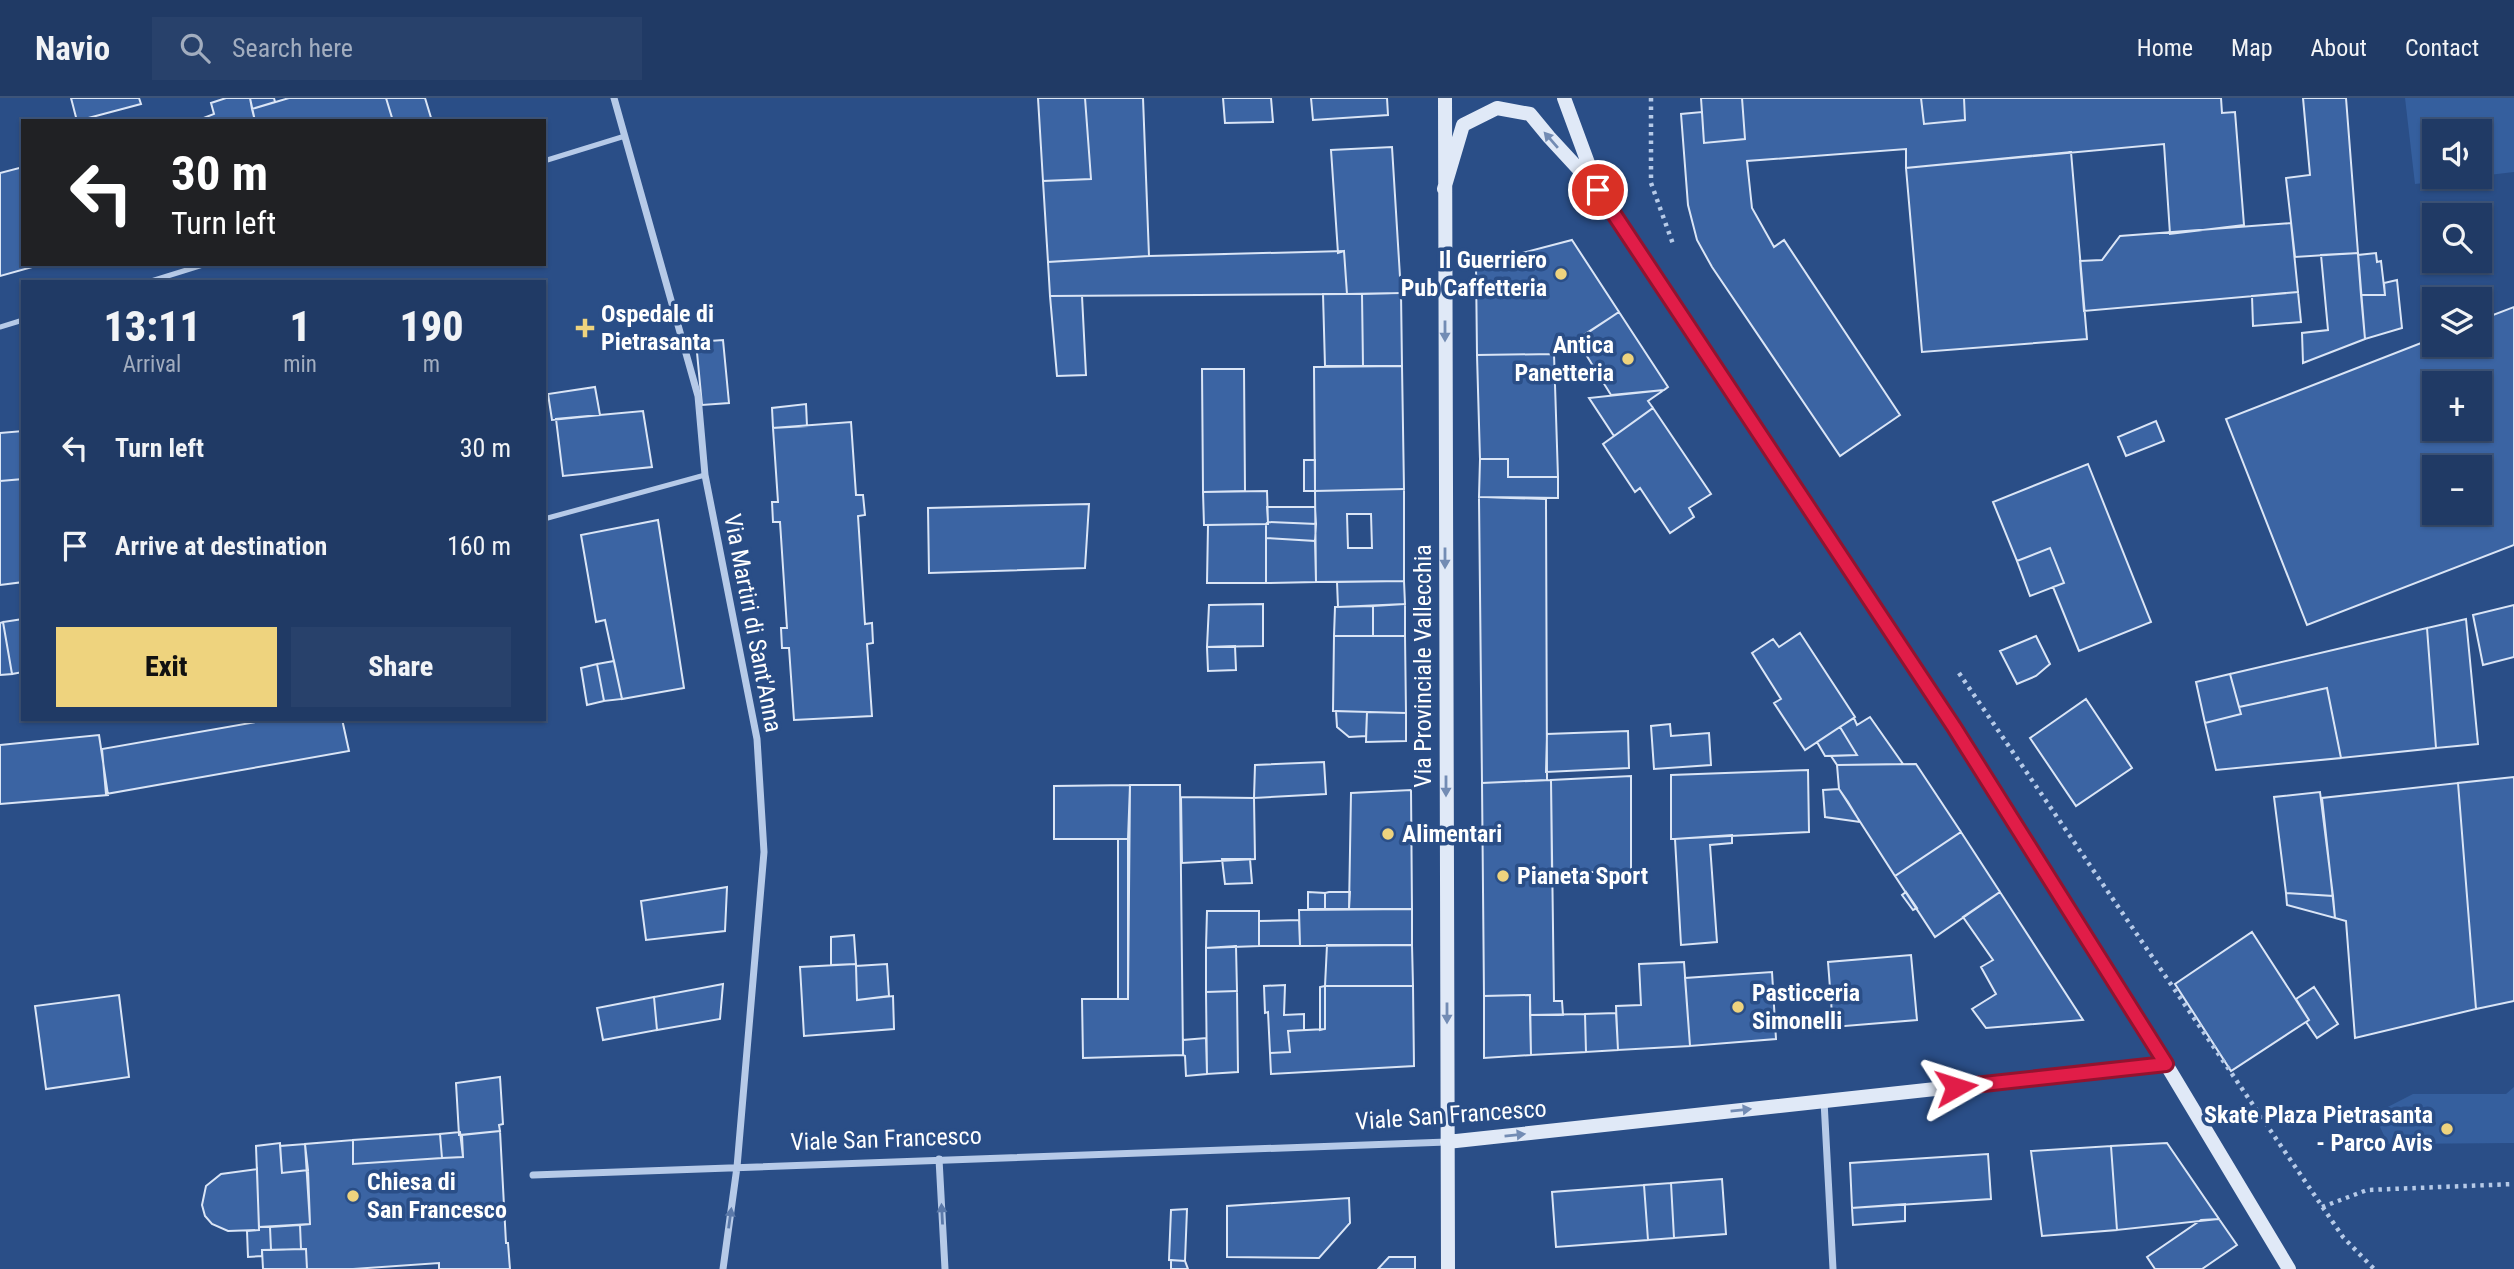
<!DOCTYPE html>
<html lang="en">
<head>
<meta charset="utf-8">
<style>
	:root { --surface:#203a65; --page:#28416b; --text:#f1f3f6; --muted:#a2adbf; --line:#3d5479; --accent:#eed37e }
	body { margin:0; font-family:"Roboto Condensed",sans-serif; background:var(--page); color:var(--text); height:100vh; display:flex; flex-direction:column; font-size:26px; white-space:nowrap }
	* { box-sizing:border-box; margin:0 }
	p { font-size:23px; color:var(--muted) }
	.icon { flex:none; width:38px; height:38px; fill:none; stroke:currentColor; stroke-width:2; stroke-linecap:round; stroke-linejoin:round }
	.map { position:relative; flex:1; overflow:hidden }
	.details { position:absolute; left:21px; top:182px; width:525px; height:441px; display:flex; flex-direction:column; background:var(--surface); border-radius:0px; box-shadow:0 2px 5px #0004,0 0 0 2px var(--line) }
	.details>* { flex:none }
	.banner { position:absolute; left:21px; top:21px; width:525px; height:147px; border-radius:0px; box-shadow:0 2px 5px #0004,0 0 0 2px var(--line); background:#202124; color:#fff; overflow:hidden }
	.buttons { position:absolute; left:2422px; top:21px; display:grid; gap:14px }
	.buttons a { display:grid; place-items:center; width:70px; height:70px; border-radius:0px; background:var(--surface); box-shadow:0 2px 5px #0004,0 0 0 2px var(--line); font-size:35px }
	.pin { position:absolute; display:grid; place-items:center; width:60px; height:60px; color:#fff; margin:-30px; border:4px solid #fff; border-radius:50%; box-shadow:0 2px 7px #0007 }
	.me { position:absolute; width:77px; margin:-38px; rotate:84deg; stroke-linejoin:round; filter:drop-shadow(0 0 5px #0008) }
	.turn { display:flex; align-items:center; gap:24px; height:147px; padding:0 35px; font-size:32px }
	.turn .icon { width:91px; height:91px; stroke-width:2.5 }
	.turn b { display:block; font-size:49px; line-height:60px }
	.eta { display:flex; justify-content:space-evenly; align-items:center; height:119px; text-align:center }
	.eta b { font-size:42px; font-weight:800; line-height:49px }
	.cta { display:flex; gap:14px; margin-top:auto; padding:14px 35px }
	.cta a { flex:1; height:80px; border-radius:0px; background:var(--accent); color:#111; font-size:28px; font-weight:800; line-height:80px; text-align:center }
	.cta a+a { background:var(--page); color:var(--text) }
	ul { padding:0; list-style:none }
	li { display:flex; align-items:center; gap:21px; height:98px; padding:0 35px }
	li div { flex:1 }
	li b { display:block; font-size:26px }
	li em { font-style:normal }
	header { display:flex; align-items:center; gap:42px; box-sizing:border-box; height:98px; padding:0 35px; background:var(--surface); border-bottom:2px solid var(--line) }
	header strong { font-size:33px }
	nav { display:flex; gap:38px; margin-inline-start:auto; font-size:24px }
	.search { width:490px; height:63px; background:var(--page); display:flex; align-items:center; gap:18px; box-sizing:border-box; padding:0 24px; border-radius:0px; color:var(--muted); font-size:26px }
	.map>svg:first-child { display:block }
</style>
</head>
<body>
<header>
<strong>Navio</strong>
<div class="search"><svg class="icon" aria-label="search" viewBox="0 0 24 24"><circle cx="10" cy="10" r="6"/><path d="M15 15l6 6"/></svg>Search here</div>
<nav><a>Home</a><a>Map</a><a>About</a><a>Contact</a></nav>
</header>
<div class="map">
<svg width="2514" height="1171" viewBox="0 0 2514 1171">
	<rect width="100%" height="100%" fill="#2a4e87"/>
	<path fill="#355f9e" d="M2405,0H2514V74L2480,78V33H2434V79H2476L2415,86Z
		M2514,989V1045L2388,1046L2374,1016L2413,996H2506Z"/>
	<path fill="#3b64a3" stroke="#dae5f6" stroke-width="2" fill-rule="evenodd" d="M71,0H139L141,6L77,23Z
		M226,0H250L255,23H196L214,16L211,5Z
		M250,0H274L275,4L252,11Z
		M289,0H386L393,23H255L252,11Z
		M386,0H425L432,23H393Z
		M1038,0H1085L1091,81L1043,83Z
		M1085,0H1143L1149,158L1048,164L1043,83L1091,81Z
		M1223,0H1271L1273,24L1225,25Z
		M1311,0H1387L1388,17L1313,22Z
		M1701,0H1742L1745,41L1704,45Z
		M1742,0H1921L1924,26L1965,22L1964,0H2221L2222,15L2235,14L2244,127L2170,136L2164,46L1906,70V51L1747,63L1752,110L1774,149L1784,142L1900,317L1840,358L1712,169L1697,142L1688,107L1681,16L1702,14L1704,45L1745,41Z
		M1921,0H1964L1965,22L1924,26Z
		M2303,0H2346L2358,155L2295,159L2286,80L2310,77Z
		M1392,49L1401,195L1347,196L1344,153L1338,155L1331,52Z
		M2071,54L2087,241L1922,254L1906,70Z
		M23,69V166H43L0,178V75Z
		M2291,125L2298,194L2084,213L2080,163L2102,162L2120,138Z
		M1572,142L1619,214L1554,256L1477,257L1476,167Z
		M1344,153L1347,196L1050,198L1048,164L1149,158Z
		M2358,155L2365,241L2303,265L2302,235L2328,232L2321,157Z
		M2376,155L2377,164L2381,163L2385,197H2361L2358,157Z
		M2397,182L2402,230L2365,241L2361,197H2385L2384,185Z
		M2298,194L2301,224L2253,228L2252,198Z
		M1401,195L1402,268H1363L1362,196Z
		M1323,196H1362L1363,268H1325Z
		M1050,198H1082L1086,277L1057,278Z
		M2514,209V447L2307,527L2226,321L2434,240V247H2480V222ZM2434,285H2480V331H2434ZM2434,369H2480V415H2434Z
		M1619,214L1668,289L1664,292L1611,297L1577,242Z
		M723,242L729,305L702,307L696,244Z
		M1554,256L1558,379H1508V361H1480L1477,257Z
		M1402,268L1404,391L1315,393L1314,269Z
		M1202,271H1244L1245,393L1203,394Z
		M595,289L600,317L552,322L548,296Z
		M1664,292L1648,303L1653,310L1614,338L1589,300Z
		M806,306L807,328L773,330L772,310Z
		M1653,310L1711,396L1689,410L1694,419L1670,435L1640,390L1635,394L1603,346Z
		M643,313L652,369L563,378L556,321Z
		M2156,323L2164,343L2126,358L2118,339Z
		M851,324L856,397H863L865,417L858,418L865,526L872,525L873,545L867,546L872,618L794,622L789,550H782L781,530H787L780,424H773L772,404H778L773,330Z
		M23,333V381L0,383V335Z
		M1480,361H1508V379H1558V400L1479,399Z
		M1304,362H1315V393H1304Z
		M2088,366L2151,524L2079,553L2053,489L2064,485L2050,450L2017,463L1993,404Z
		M23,381V484L0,487V383Z
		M1404,391V483L1316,484L1315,393ZM1347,416H1371L1372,450H1348Z
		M1267,393L1268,426L1204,427L1203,394Z
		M1479,399L1546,401L1547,682L1482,685Z
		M1089,406L1085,470L929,475L928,410Z
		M1267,409H1315L1316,426L1268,424Z
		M658,422L684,590L622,601L605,522L596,524L581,437Z
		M1268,424L1316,426L1315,443L1266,440V426Z
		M1266,426V485H1207L1208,427Z
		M1266,440L1315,443L1316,484L1266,485Z
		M2050,450L2064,485L2030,498L2017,463Z
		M1404,483L1405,506L1338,509L1337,484Z
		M1263,506V548L1207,549L1209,507Z
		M1405,506V538H1373V508Z
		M2514,507V559L2483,567L2473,517Z
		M1373,508V538H1334L1335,509Z
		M23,521V574L12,576L3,524Z
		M2466,521L2478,646L2436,650L2427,530Z
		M3,524L12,576L0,577V525Z
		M2427,530L2436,650L2341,660L2327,590L2239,609L2230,576Z
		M1800,535L1855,619L1805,652L1774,605L1781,601L1752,555L1773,541L1779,549Z
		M1334,538H1405L1406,615L1333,613Z
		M2036,538L2050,566L2036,578L2017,586L2000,553Z
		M1235,548L1236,572L1208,573L1207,549Z
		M614,563L622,601L604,603L597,566Z
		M597,566L604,603L587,607L581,570Z
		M2230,576L2241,616L2205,625L2196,584Z
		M2327,590L2341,660L2216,672L2205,625L2241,616L2239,609Z
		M2086,601L2132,670L2076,708L2030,640Z
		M1336,613L1367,614L1366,638L1349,639L1337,629Z
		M1367,614L1406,615V643L1366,644Z
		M1870,619L1903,666L1837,667L1831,658L1857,657L1840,629L1854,620L1857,627Z
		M273,621H342L349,653L106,696L102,651Z
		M1670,626L1671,638L1709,635L1711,667L1654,671L1651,628Z
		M1840,629L1857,657L1825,658L1817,644Z
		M1628,633L1629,670L1546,674L1547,636Z
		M99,637L108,697L0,706V647Z
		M1324,664L1326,696L1254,700L1255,667Z
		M1916,666L1961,734L1895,778L1839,691L1837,667Z
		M1808,672L1809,734L1671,741V677Z
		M1631,678V773L1552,775L1551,682Z
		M2514,679V903L2476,911L2458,685Z
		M1551,682L1554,903H1562L1563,917H1530V897L1484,898L1482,685Z
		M2458,685L2476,911L2355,940L2346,823L2335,820L2322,700Z
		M1130,687L1128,741H1054V688Z
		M1130,687H1180L1183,957L1083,960L1082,901H1128Z
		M1839,691L1848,704L1860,724L1825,719L1823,692Z
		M1411,692L1412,811H1349L1351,695Z
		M2320,694L2333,798L2286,795L2274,699Z
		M1181,699L1254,700L1255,761L1182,765Z
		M1961,734L2000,794L1935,839L1895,778Z
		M1732,737V745L1710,747L1717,844L1681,847L1675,741Z
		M1118,741H1128V901H1118Z
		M1222,761H1250L1252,785L1225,786Z
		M727,789L725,833L646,842L641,803Z
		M1308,794L1325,795V811H1308Z
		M1329,794H1350L1349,811H1325V795Z
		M1906,794L1917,810L1913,812L1902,797Z
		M2000,794L2083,922L1986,930L1972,911L1996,896L1981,869L1993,862L1963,819Z
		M2286,795L2333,798L2335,820L2287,807Z
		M1412,811V847L1300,848L1299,812Z
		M1207,813H1259V848L1206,850Z
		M1299,822L1300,848H1259V823Z
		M2252,834L2309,922L2231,973L2175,886Z
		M854,837L856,866L831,867V839Z
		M1327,847H1412L1413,888H1325Z
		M1236,848L1237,893L1206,894V850Z
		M1911,857L1917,922L1833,929L1828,864Z
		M1684,864L1690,948L1618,952L1616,908L1641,907L1639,866Z
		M856,866L857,902L893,898L894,931L804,938L800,869Z
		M887,866L889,898L857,902L856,868Z
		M1772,874L1776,941L1690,948L1685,880Z
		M723,886L720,921L657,932L654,899Z
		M1285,887L1284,917L1304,916V932L1288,933L1290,954L1270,955L1268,914L1265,915L1264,888Z
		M1325,888V931L1320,932V889Z
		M1325,888H1413L1414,968L1271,976L1270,955L1290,954L1288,933L1325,931Z
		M2314,889L2338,926L2317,940L2306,924L2309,922L2296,901Z
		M1237,893L1238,974L1207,976L1206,894Z
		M119,897L129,979L46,991L35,908Z
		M1530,897L1531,957L1484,960V898Z
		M654,899L657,932L603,942L597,910Z
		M1616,915L1618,952L1586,954L1585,916Z
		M1585,916L1586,954L1531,957L1530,917Z
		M1206,940L1207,976L1186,978L1185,958L1183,957V942Z
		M500,979L503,1026L499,1027L500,1033L459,1037L456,985Z
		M500,1033L506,1145H508L510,1171H439V1165L353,1171H307L306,1151H301L300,1127L310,1126L305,1046L353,1042V1066L442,1060L463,1059L462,1037Z
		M460,1034L463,1059L442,1060L440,1036Z
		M440,1036L442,1060L353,1066V1042Z
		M280,1045L282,1075L308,1072L310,1126L259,1129L256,1048Z
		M2167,1045L2219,1121L2117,1132L2111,1048Z
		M305,1046L308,1072L282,1075L280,1048Z
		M2111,1048L2117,1132L2042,1138L2031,1053Z
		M1988,1056L1991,1101L1852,1110L1850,1065Z
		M257,1071L259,1132L228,1133L212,1126L205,1118L202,1107L206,1088L221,1076Z
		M1722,1081L1726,1136L1674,1140L1671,1085Z
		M1671,1085L1674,1140L1648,1142L1644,1087Z
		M1644,1087L1648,1142L1556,1149L1552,1094Z
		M1349,1100L1350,1125L1319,1160L1227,1159V1108Z
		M1905,1106V1123L1853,1127L1852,1110Z
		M1187,1111L1185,1163L1169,1162L1171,1112Z
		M2219,1121L2237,1147L2202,1171H2155L2147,1159L2201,1122Z
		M300,1127L301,1151L271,1152L270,1129Z
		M259,1129H270L271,1152H262V1158L248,1159L247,1133L259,1132Z
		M306,1151L307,1171H263L262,1152Z
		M1389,1159H1415V1171H1378Z
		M1171,1162L1185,1163L1188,1171H1171Z"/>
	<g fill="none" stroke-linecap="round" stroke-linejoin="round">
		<path stroke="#b6cae8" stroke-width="4.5" stroke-dasharray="3.5 5" stroke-linecap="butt" d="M1651,0V85L1673,146
			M1959,575L2343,1139L2374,1171
			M2322,1109L2367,1092L2514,1086"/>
		<path stroke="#b6cae8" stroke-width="5" d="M544,63L625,38
			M148,184L206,166
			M0,229L23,222
			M544,421L705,377"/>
		<path stroke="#b6cae8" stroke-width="7" d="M614,0L698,298L705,377L757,641L764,754L737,1069L723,1171
			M1824,1003L1833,1171
			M939,1061L945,1171
			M533,1077L1447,1044"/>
		<path stroke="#e0e9f7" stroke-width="14" d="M1445,0L1448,1171
			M1564,0L1595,84
			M1444,91L1463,27L1497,10L1530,16L1549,39L1598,92L1954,629L2166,966L2289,1171
			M1447,1044L2166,966"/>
	</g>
	<defs><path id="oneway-solid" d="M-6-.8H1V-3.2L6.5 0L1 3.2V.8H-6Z" transform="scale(1.75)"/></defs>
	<g fill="#738cb4">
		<use href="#oneway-solid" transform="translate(1551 42) rotate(-131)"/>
		<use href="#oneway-solid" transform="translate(1445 233) rotate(90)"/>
		<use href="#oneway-solid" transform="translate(1445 460) rotate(90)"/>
		<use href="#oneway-solid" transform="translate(1446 688) rotate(90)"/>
		<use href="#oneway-solid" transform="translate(1447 915) rotate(90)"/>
		<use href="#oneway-solid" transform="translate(1741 1012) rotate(-6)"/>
		<use href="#oneway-solid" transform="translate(1515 1037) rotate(-6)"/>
	</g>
	<g fill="#5b79a9">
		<use href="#oneway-solid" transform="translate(942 1116) rotate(-93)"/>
		<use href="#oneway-solid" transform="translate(730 1120) rotate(-82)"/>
	</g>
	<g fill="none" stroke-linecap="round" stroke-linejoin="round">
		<g stroke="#92132f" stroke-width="18">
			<path id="route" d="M1598,92L1954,629L2166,966L1956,989"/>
		</g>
		<use href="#route" stroke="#e11d48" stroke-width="12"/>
	</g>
	<g fill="#eed37e" stroke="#2a4e87" stroke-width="2.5">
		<circle cx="1561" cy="176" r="7"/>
		<path d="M581.5 219.5h7v7h7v7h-7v7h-7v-7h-7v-7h7z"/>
		<circle cx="1628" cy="261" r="7"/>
		<circle cx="1388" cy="736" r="7"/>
		<circle cx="1503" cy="778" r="7"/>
		<circle cx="1738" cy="909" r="7"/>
		<circle cx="2447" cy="1031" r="7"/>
		<circle cx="353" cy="1098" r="7"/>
	</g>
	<g text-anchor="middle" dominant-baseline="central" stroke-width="7" stroke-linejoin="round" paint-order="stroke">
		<g font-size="24" font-weight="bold" fill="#fff" stroke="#2a4e87" text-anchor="start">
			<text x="1547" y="162" text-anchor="end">Il Guerriero<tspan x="1547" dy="28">Pub Caffetteria</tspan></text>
			<text x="601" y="216">Ospedale di<tspan x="601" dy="28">Pietrasanta</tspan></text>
			<text x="1614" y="247" text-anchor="end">Antica<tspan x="1614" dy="28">Panetteria</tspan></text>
			<text x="1402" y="736">Alimentari</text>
			<text x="1517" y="778">Pianeta Sport</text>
			<text x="1752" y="895">Pasticceria<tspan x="1752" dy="28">Simonelli</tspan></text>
			<text x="2433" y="1017" text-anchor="end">Skate Plaza Pietrasanta<tspan x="2433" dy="28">- Parco Avis</tspan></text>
			<text x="367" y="1084">Chiesa di<tspan x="367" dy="28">San Francesco</tspan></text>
		</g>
		<g font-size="24" fill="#fff" stroke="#2a4e87">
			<text transform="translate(753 525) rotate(79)">Via Martiri di Sant'Anna</text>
			<text transform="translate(1423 568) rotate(-90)">Via Provinciale Vallecchia</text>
			<text transform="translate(1451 1017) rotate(-4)">Viale San Francesco</text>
			<text transform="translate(886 1041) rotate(-2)">Viale San Francesco</text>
		</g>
	</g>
</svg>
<div class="buttons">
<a><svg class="icon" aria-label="sound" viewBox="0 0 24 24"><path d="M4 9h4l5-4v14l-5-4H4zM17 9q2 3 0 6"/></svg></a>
<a><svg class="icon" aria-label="search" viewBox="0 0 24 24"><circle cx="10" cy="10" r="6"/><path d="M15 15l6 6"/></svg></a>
<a><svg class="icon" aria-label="layers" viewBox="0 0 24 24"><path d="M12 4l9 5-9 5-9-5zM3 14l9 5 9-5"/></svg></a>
<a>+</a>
<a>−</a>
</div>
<div class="pin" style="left:1598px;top:92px;background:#d93025"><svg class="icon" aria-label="arrive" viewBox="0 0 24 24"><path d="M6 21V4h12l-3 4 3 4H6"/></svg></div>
<svg class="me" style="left:1956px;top:989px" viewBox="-20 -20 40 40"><path d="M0-17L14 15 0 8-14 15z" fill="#e11d48" stroke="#fff" stroke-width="4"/></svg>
<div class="banner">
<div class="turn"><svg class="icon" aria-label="left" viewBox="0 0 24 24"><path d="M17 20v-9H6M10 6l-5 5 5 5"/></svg><div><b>30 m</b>Turn left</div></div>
</div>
<section class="details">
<div class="eta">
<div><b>13:11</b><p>Arrival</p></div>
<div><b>1</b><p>min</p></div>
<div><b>190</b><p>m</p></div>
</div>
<ul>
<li><svg class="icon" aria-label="left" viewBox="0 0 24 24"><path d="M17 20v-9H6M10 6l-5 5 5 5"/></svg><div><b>Turn left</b></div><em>30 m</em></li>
<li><svg class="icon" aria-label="arrive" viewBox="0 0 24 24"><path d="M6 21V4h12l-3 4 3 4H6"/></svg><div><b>Arrive at destination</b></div><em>160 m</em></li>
</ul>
<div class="cta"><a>Exit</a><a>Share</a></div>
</section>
</div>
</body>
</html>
